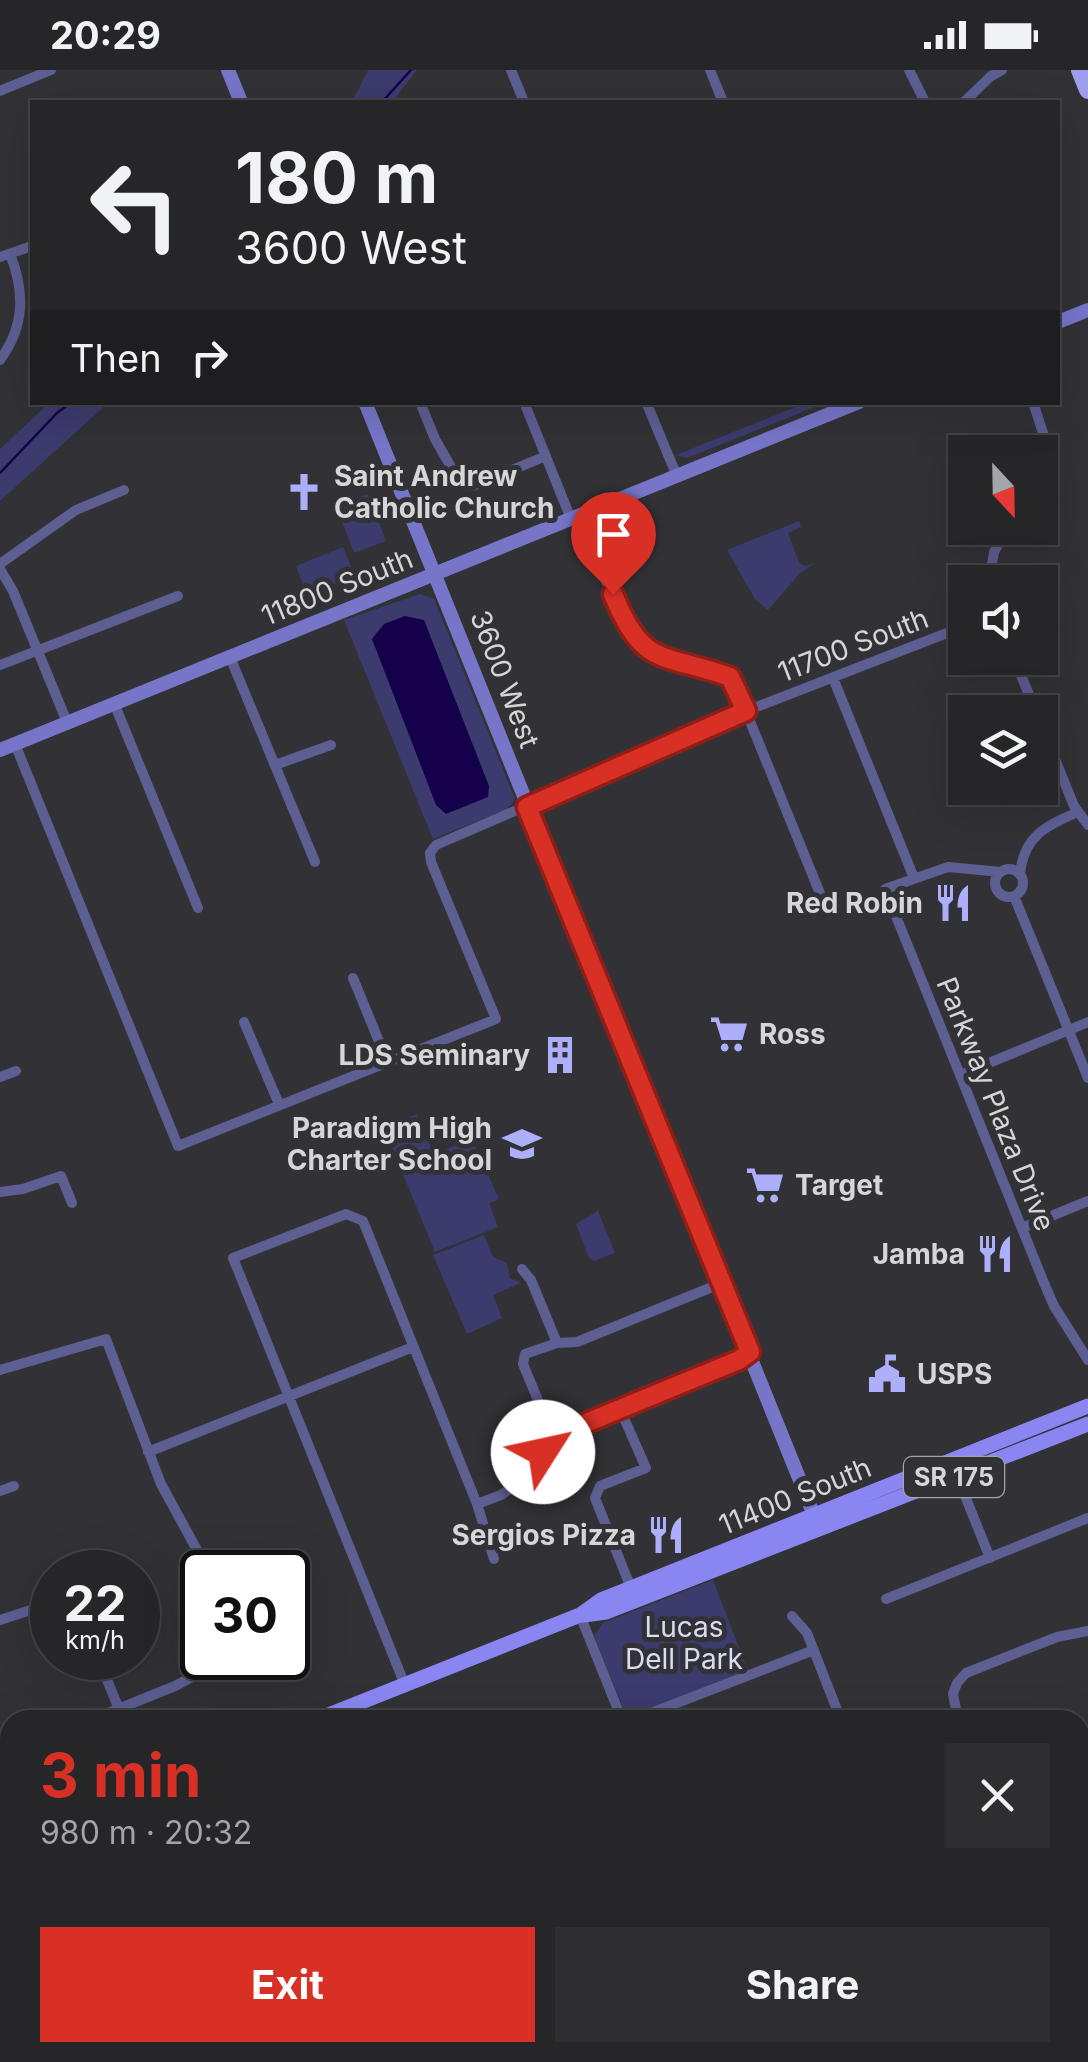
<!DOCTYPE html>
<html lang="en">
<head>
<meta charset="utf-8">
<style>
	:root { --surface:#262628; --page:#2e2e30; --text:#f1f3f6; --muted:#a4a5a8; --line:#424345; --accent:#d93025 }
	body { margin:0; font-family:Inter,sans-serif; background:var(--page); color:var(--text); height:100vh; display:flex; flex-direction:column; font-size:38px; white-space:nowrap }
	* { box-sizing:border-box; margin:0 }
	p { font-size:32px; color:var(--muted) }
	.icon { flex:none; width:55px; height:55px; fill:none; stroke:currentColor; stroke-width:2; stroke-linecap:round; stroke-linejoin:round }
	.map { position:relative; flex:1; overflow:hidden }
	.details { position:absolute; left:0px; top:1640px; width:1090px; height:352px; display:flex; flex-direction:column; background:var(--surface); border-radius:30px 30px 0 0; box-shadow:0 10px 40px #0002,0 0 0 2px var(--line) }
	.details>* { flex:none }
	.hud { position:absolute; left:30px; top:30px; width:1030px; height:305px; border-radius:0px; box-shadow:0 10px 40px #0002,0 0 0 2px var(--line); background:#262628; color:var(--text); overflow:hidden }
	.needle { width:65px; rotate:158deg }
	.fabs { position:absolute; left:948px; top:365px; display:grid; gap:20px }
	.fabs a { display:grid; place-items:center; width:110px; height:110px; border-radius:0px; background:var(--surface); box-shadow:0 10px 40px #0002,0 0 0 2px var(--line); font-size:50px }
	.speed { position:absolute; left:30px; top:1480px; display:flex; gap:20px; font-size:50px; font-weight:700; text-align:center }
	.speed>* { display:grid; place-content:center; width:130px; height:130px; border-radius:50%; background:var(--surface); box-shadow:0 10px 40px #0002,0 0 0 2px var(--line); line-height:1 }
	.speed small { font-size:25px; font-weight:400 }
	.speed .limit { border:5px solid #111; border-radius:15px; background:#fff; color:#111 }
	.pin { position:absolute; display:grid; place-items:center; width:85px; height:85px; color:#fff; margin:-102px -42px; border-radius:50% 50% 50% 0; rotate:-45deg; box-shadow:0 0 10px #0007 }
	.pin .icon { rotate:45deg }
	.me { position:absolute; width:110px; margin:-55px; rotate:55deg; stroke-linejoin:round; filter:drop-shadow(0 0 8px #0008) }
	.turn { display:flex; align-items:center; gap:35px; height:210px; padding:0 40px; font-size:45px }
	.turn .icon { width:130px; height:130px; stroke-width:2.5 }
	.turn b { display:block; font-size:70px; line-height:85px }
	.then { display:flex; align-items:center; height:95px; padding:0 40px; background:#0003; gap:20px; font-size:38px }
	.round { display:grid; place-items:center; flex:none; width:105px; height:105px; border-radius:0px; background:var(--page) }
	.head { display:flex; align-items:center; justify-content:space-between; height:170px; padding:0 40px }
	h1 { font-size:60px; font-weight:700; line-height:75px; color:var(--accent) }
	.action { display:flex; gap:20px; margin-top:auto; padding:20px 40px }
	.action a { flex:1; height:115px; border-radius:0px; background:var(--accent); color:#fff; font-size:40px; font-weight:700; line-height:115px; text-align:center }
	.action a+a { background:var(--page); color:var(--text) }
	.status { display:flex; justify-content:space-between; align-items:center; height:70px; padding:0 50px; background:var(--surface); direction:ltr }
	.status svg { height:28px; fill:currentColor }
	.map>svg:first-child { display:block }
</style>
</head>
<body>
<div class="status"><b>20:29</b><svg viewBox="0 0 49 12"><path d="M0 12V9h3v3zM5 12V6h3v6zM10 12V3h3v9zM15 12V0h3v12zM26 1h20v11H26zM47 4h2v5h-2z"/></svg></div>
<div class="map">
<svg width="1088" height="1992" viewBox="0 0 1088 1992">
	<rect width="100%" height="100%" fill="#323236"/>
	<path fill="#3c3b6e" d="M368,0H417L392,32H352Z
		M49,333H108L0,431V379Z
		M806,333H825L687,388L676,385Z
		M368,424L386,471L354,483L336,436Z
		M799,451L801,457L788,463L799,493L805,496L815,493L800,503L768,540L755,529L727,480Z
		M343,477L355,506L307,525L296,496Z
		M420,524L434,529L515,729L507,739L433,769L344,550Z
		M417,1044L434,1084L472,1069L499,1129L489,1133L498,1157L435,1182L384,1058Z
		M598,1141L615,1183L594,1191L589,1188L576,1154Z
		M484,1165L493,1187L507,1193L510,1208L521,1213L493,1225L502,1248L467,1264L433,1185Z
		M713,1510L748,1601L634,1644L624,1640L594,1566L603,1553Z"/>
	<path fill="#15004b" d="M405,546L424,550L489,716L488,727L446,744L436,735L372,569L384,554Z"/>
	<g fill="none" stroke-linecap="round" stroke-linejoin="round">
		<path stroke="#15004b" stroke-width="2.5" d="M382,32L411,0
			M0,403L57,343L72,332"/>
		<path stroke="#5d5e92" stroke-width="10" d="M511,0L524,32
			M710,0L723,32
			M909,0L925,32
			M0,21L51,0
			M964,32L991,6L1002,0
			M0,187L32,176
			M0,290C25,256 25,222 10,184
			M420,332L435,369L462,416H473L546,386
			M524,332L571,449
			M646,332L677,406
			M1033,332L1043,363L1040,403
			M582,445C600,490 618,573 668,591C688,598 720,596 734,612L828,843
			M0,494L76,440L124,420
			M0,499L13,521L67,652
			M989,512L994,482L1008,458
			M230,587L315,792
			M1014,588L1036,642
			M0,595L178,526
			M833,608L914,808
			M114,633L198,838
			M1040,652L1074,736L1088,755
			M15,674L178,1076L496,949L431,792L430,783L436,775L746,641L965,556
			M275,695L331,675
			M995 813a14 14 0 1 1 28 0a14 14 0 1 1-28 0Z
			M1001,802L948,797L885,819L1044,1213L1054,1236L1088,1290
			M1020,805C1023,767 1045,756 1078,742
			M1014,826L1088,1008
			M353,908L387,991
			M244,952L279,1034
			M960,1005L1088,952
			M0,1007L16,1001
			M0,1122L23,1119L61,1106L72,1133
			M1022,1158L1088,1131
			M522,1199L531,1210L557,1273
			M0,1300L106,1269L161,1414L209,1502
			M620,1339L646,1398L600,1416L595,1428L631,1518
			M554,1369L523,1294L525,1284L557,1273L577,1272L722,1213
			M148,1382L413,1277
			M957,1406L990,1488
			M0,1421L14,1416
			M477,1434L501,1425L520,1412L559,1364L739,1291L750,1282
			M886,1529L1088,1448
			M580,1545L622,1650
			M792,1546L807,1563L841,1650
			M0,1550L52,1533
			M98,1588L119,1639
			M405,1615L233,1188L346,1144L363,1151L477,1434L494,1489
			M91,1650L175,1616L228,1588
			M633,1650L814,1580
			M958,1650L953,1624L957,1613L966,1603L1057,1567L1088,1561
			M1080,1677L1088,1676
			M0,1683L10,1679
			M1080,1771L1088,1770
			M1080,1867L1088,1864
			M1080,1951L1088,1966
			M0,1952L10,1948
			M254,1982L255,1992
			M422,1982L426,1992
			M533,1982L537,1992
			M758,1982L762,1992
			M978,1982L982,1992"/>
		<path stroke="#7675c8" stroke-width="14" d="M228,0L241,32
			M1058,252L1088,240
			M365,332L818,1455
			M0,680L859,332"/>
		<path stroke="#8986f2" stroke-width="15" d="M584,1545L606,1542L1088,1354
			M316,1650L580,1545L601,1530L1088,1336
			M0,1774L10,1770"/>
		<path stroke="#9e9fec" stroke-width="18" d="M1080,0L1088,20"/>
	</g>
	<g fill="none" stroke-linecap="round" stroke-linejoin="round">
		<g stroke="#8d1f18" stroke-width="25">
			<path id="route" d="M543,1382L564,1362L739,1290L750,1282L527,737L746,641L730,607C664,583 643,599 613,524"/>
		</g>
		<use href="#route" stroke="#d93025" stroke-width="18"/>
	</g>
	<defs>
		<g id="church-bare" transform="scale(3)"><path d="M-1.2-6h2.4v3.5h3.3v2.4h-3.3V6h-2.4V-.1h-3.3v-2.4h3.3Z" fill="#adaffb" stroke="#323236" stroke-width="2.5" paint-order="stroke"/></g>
		<g id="restaurant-bare" transform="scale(3)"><path d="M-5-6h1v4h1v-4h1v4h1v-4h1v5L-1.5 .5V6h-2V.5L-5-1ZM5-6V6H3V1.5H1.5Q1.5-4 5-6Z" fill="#adaffb" stroke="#323236" stroke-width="2.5" paint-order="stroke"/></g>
		<g id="supermarket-bare" transform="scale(3)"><path d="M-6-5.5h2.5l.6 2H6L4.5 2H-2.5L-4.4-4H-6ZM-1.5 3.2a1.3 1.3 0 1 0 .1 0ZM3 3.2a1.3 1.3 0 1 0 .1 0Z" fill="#adaffb" stroke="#323236" stroke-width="2.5" paint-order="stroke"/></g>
		<g id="building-bare" transform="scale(3)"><path d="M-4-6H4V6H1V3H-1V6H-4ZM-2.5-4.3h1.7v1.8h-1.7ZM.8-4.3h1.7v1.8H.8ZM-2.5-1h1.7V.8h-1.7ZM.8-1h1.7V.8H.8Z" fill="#adaffb" stroke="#323236" stroke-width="2.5" paint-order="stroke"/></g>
		<g id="school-bare" transform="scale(3)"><path d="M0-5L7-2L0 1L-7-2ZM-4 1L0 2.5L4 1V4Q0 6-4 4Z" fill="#adaffb" stroke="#323236" stroke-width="2.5" paint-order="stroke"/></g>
		<g id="civic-bare" transform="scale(3)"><path d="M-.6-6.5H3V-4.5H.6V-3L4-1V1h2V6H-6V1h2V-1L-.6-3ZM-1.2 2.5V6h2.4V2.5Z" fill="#adaffb" stroke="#323236" stroke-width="2.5" paint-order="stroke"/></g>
	</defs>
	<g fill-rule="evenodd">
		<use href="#church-bare" x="304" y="422"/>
		<use href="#restaurant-bare" x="953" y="833"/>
		<use href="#supermarket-bare" x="729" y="964"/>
		<use href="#building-bare" x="560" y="985"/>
		<use href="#school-bare" x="522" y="1074"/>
		<use href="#supermarket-bare" x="765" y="1115"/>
		<use href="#restaurant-bare" x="995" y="1184"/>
		<use href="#civic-bare" x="887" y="1304"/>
		<use href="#restaurant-bare" x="666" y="1465"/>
	</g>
	<g text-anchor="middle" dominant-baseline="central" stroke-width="10" stroke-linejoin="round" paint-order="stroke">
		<rect fill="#323236" stroke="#a5a5a8" stroke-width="2.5" x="904" y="1387" width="100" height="40" rx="8"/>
		<g font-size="25" font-weight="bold" fill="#d6d6d9">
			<text x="954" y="1407">SR 175</text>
		</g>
		<g font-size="28" font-weight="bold" fill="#d6d6d9" stroke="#323236" text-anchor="end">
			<text x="334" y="406" text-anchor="start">Saint Andrew<tspan x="334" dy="32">Catholic Church</tspan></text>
			<text x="923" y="833">Red Robin</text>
			<text x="759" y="964" text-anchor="start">Ross</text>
			<text x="530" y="985">LDS Seminary</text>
			<text x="492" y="1058">Paradigm High<tspan x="492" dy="32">Charter School</tspan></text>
			<text x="795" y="1115" text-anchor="start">Target</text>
			<text x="965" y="1184">Jamba</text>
			<text x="917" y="1304" text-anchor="start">USPS</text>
			<text x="636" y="1465">Sergios Pizza</text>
		</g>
		<g font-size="28" fill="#d6d6d9" stroke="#323236">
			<text transform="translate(337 517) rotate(-22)">11800 South</text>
			<text transform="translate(853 575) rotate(-21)">11700 South</text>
			<text transform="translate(505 609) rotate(69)">3600 West</text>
			<text transform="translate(996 1034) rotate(68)">Parkway Plaza Drive</text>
			<text transform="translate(795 1426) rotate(-22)">11400 South</text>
		</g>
		<g font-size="28" fill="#dbdcf3" stroke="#323236">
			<text x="684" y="1557">Lucas<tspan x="684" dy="32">Dell Park</tspan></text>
		</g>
	</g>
</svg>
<div class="fabs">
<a><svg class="needle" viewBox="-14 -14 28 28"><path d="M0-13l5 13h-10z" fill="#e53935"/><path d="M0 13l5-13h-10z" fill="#a4a5a8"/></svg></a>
<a><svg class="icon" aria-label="sound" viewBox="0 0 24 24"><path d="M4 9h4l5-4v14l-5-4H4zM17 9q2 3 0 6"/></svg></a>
<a><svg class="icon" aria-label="layers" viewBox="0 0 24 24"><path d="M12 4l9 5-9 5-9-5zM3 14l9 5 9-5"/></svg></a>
</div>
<div class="speed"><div>22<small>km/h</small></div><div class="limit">30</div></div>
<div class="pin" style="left:613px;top:524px;background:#d93025"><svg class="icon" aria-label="arrive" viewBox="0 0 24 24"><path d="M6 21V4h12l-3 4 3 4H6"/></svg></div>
<svg class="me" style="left:543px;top:1382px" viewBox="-20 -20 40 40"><circle r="19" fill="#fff"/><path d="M0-13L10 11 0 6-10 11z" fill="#d93025"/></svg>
<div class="hud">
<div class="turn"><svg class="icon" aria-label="left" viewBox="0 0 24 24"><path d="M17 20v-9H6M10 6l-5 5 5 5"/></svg><div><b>180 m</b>3600 West</div></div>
<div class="then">Then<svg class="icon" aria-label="right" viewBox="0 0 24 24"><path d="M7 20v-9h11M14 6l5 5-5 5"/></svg></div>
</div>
<section class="details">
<div class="head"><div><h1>3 min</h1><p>980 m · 20:32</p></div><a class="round"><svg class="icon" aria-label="close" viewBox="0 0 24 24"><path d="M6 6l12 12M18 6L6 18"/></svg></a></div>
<div class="action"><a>Exit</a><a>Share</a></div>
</section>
</div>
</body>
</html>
